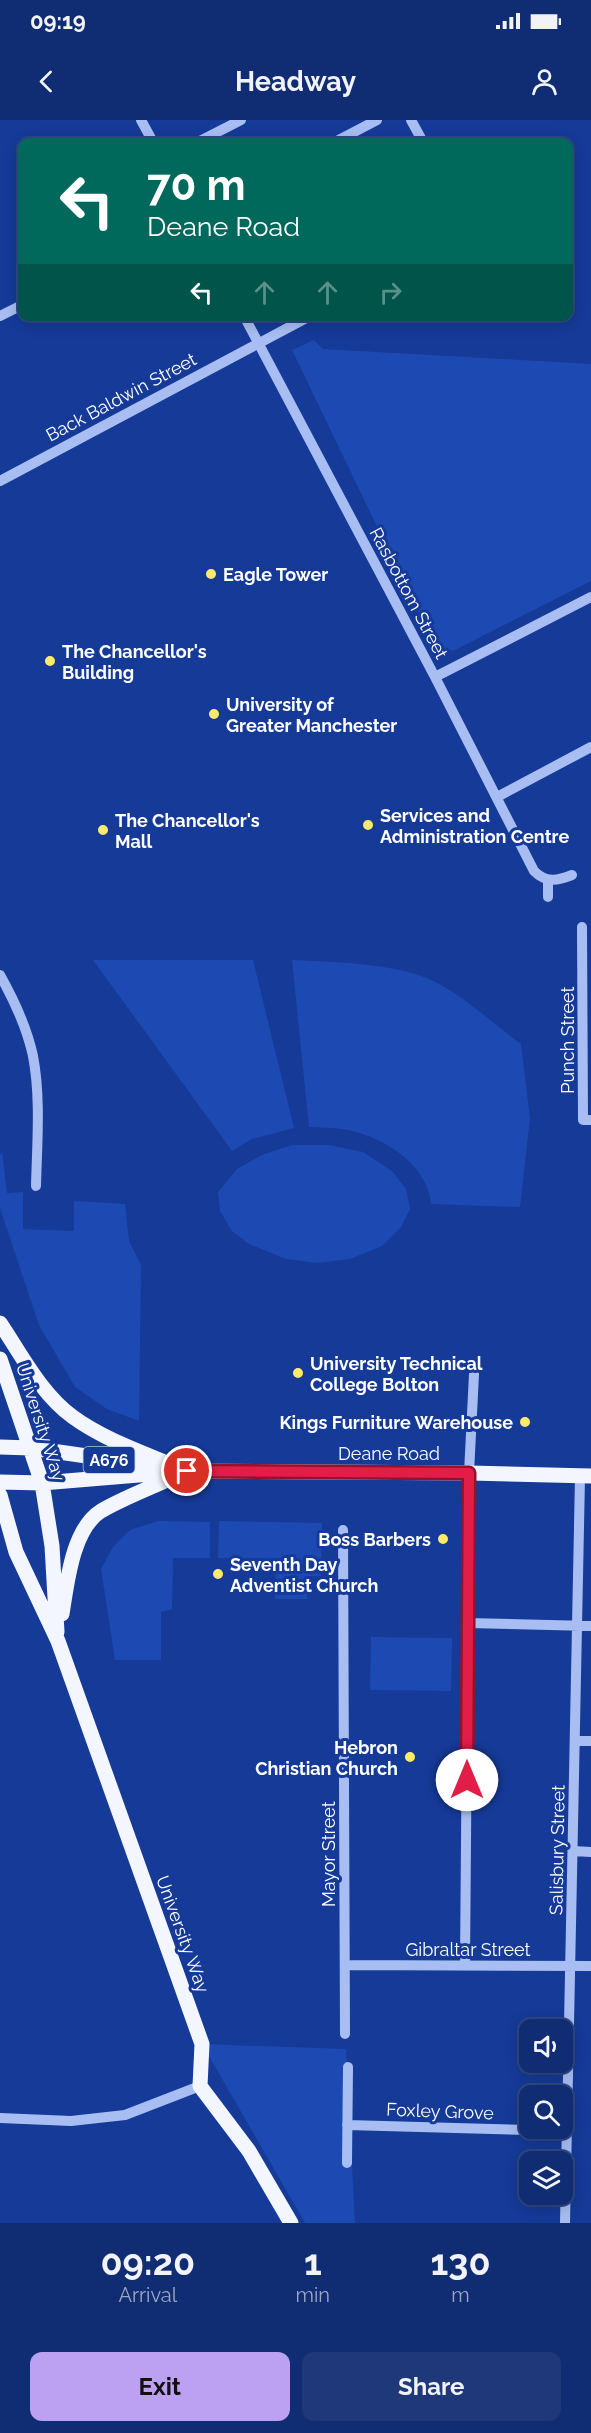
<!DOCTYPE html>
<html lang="en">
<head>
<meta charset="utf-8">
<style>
	:root { --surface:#102c72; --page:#1e387a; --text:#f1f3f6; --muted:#9ca7c4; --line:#304884; --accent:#bca0f2 }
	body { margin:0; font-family:Raleway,sans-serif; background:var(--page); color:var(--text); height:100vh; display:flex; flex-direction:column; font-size:22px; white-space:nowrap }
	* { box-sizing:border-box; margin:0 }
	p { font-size:20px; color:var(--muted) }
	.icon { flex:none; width:33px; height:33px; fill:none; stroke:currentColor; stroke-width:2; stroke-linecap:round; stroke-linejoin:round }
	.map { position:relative; height:2103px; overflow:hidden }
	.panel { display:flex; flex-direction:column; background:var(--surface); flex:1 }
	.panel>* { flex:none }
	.guide { position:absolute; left:18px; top:18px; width:555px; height:183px; border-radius:12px; box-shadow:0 3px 15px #0003,0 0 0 2px var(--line); background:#00695c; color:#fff; overflow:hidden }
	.tools { position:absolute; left:519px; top:1899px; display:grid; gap:12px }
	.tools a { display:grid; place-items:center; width:54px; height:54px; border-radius:12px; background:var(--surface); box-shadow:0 3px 15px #0003,0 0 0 2px var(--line); font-size:30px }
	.pin { position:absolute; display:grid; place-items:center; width:51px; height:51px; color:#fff; margin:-26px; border:3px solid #fff; border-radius:50%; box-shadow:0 2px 6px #0007 }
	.me { position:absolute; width:66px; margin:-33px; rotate:0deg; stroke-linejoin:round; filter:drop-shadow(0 0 4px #0008) }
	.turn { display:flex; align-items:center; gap:21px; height:126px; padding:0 30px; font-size:27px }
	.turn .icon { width:78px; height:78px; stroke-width:2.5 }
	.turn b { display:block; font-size:42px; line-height:51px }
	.lanes { display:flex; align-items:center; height:57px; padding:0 30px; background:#0003; justify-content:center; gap:30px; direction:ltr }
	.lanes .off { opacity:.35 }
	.eta { display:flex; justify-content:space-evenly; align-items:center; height:102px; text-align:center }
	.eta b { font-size:36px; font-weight:700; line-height:42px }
	.action { display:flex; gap:12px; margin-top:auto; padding:12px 30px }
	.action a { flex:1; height:69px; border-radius:12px; background:var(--accent); color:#111; font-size:24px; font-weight:700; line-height:69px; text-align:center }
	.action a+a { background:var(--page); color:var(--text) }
	.status { display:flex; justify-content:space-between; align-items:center; height:42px; padding:0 30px; background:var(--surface); direction:ltr }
	.status svg { height:16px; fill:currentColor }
	header { display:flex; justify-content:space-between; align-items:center; height:78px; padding:0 30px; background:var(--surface); font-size:27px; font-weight:700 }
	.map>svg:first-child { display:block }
</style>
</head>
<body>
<div class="status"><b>09:19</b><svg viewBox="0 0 49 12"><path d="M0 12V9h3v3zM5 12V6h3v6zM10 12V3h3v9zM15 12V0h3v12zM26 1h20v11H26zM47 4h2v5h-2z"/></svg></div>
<header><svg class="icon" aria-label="back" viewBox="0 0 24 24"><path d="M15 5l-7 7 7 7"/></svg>Headway<svg class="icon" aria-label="person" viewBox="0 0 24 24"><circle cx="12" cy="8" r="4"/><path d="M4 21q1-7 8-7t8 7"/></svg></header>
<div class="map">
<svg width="591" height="2103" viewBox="0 0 591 2103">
	<rect width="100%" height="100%" fill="#153a98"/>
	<path fill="#1d4ab2" d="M314,220L323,229L591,244V461L455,530L447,531L434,525L292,230Z
		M93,840H253L294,1008L252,1019L232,1031Z
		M292,840C333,842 404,843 439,864C468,880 494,904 521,924L530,998L520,1087L431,1084C428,1047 389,1021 356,1012C341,1007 324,1008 309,1007Z
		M292,1025H329L363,1032L392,1051L406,1069L410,1089L401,1107L382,1126L350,1139L317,1143L286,1139L249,1124L232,1111L220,1091L218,1072L237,1049L262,1035Z
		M2,1031L7,1073L23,1072V1109L74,1111V1081L125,1084L129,1121L141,1145L139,1301L107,1289L75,1267L39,1205L0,1088V1035Z
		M158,1401L210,1402V1438H173L172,1489L161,1492V1540H115L101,1449L113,1427L130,1410Z
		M219,1401L322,1403L321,1456H307V1479H275L276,1439L218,1438Z
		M371,1517L452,1518L451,1571L370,1570Z
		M202,1924L346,1929L355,2103H305Z"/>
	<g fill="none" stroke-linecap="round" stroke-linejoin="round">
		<path stroke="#a8bef2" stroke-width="10" d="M141,0L153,22
			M411,0L423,22
			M198,22L241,0
			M335,22L377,0
			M0,196L22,185
			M244,196L435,557L534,751C546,763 557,761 572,755
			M0,361L310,196
			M435,557L591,477
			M497,677L591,627
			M548,777V760
			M582,807L583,1000H591
			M0,855C14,880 27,908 33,936C41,978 37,1024 36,1066
			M343,1410L345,1914
			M468,1503L591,1506
			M575,1621H591
			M573,1731L591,1732
			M465,1844L469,1353L474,1254
			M345,1845L591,1846
			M0,1998L71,2001L125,1995L200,1966
			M347,2005L567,2011
			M347,2043L348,1947
			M565,2103L580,1357"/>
		<path stroke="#f3f6ff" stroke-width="15" d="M0,1203C21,1234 41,1274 73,1297C106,1321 147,1334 184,1350
			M0,1239L42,1363L52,1426L57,1512
			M0,1327L31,1328L163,1347
			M0,1362L42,1363L187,1351L469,1353L591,1356
			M0,1375L16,1432L58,1521L202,1924L200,1966L249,2031L291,2103
			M62,1494C67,1464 72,1409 101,1391C125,1377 153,1367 178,1355"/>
	</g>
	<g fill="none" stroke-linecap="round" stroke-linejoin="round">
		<g stroke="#92132f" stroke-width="15">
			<path id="route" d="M187,1351L469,1353L467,1660"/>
		</g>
		<use href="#route" stroke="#e11d48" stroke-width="10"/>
	</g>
	<g fill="#ffeb69" stroke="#153a98" stroke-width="2">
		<circle cx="211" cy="454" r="6"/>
		<circle cx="50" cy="541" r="6"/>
		<circle cx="214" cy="594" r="6"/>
		<circle cx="368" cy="705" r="6"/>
		<circle cx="103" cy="710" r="6"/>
		<circle cx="298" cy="1253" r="6"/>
		<circle cx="525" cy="1302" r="6"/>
		<circle cx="443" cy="1419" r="6"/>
		<circle cx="218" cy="1454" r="6"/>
		<circle cx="410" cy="1637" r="6"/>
	</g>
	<g text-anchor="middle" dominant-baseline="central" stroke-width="6" stroke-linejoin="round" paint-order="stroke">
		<rect fill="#153a98" stroke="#b9c4e0" stroke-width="1.5" x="83.5" y="1327" width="51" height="26" rx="4.5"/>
		<g font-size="16" font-weight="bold" fill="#fff">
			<text x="109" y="1340">A676</text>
		</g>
		<g font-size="18" fill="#fff" stroke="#153a98">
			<text transform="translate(121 277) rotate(-28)">Back Baldwin Street</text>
			<text transform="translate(409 473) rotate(62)">Rasbottom Street</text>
			<text transform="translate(567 920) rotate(-90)">Punch Street</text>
			<text transform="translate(41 1302) rotate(72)">University Way</text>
			<text x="389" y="1333">Deane Road</text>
			<text transform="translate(557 1730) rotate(-89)">Salisbury Street</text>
			<text transform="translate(328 1734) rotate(-90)">Mayor Street</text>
			<text transform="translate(183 1814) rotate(70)">University Way</text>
			<text x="468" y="1829">Gibraltar Street</text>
			<text transform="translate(440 1991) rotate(2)">Foxley Grove</text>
		</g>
		<g font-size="18" font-weight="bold" fill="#fff" stroke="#153a98" text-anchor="start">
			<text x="223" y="454">Eagle Tower</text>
			<text x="62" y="531">The Chancellor's<tspan x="62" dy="21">Building</tspan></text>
			<text x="226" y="584">University of<tspan x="226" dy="21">Greater Manchester</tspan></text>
			<text x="380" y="695">Services and<tspan x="380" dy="21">Administration Centre</tspan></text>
			<text x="115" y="700">The Chancellor's<tspan x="115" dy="21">Mall</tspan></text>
			<text x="310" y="1243">University Technical<tspan x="310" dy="21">College Bolton</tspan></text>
			<text x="513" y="1302" text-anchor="end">Kings Furniture Warehouse</text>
			<text x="431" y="1419" text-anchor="end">Boss Barbers</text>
			<text x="230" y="1444">Seventh Day<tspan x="230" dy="21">Adventist Church</tspan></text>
			<text x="398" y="1627" text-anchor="end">Hebron<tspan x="398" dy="21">Christian Church</tspan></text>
		</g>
	</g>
</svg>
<div class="tools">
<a><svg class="icon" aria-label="sound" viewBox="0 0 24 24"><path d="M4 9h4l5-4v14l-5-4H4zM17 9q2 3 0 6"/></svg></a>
<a><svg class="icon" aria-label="search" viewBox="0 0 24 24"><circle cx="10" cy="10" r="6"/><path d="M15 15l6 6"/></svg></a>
<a><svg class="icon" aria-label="layers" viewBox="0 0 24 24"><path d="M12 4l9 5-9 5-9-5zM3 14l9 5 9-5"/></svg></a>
</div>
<div class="pin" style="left:187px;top:1351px;background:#d93025"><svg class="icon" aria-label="arrive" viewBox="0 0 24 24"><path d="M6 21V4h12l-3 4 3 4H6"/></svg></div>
<svg class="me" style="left:467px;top:1660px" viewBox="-20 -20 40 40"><circle r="19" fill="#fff"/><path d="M0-13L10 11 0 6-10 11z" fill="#e11d48"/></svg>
<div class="guide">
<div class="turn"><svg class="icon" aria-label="left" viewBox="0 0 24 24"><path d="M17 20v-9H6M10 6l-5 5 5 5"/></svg><div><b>70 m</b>Deane Road</div></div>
<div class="lanes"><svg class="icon" aria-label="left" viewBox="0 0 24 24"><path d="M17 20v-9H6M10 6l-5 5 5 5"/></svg><svg class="icon off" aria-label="ahead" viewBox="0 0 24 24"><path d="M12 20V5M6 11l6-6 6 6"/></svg><svg class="icon off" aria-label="ahead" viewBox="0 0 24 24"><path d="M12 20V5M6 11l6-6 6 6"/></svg><svg class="icon off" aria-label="right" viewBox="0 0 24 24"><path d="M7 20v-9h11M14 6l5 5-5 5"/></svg></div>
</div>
</div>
<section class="panel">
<div class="eta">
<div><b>09:20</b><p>Arrival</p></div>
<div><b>1</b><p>min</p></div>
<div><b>130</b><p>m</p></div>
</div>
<div class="action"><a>Exit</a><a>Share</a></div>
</section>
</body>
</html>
